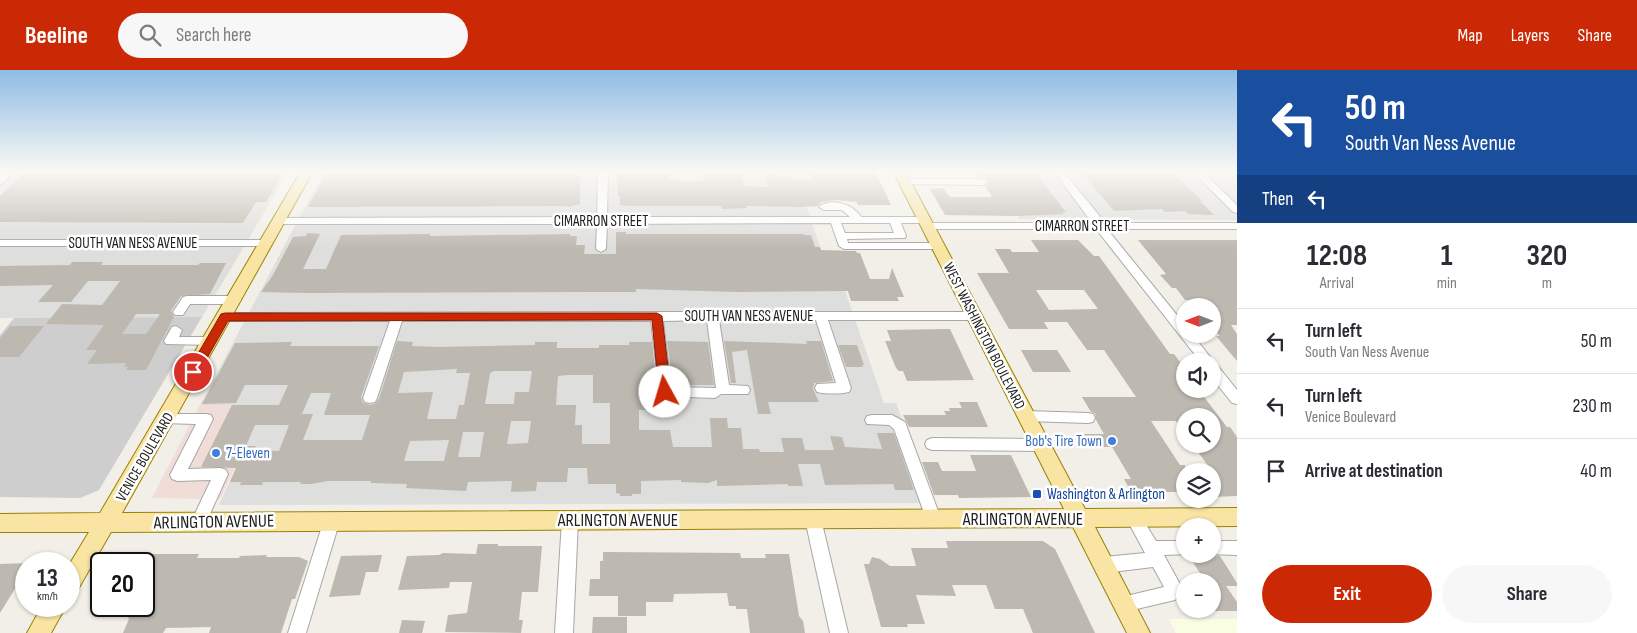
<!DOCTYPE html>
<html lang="en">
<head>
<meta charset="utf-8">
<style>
	:root { --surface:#fff; --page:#f7f7f7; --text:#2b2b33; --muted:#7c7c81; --line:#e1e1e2; --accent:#cb2906 }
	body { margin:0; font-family:"Sofia Sans Condensed",sans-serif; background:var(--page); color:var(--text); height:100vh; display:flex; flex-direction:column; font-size:19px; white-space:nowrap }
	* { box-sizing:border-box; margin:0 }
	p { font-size:16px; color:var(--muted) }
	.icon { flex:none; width:28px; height:28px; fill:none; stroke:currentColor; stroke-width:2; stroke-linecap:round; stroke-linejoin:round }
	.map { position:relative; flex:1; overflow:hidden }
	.panel { display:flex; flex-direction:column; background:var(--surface); width:400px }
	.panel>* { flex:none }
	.hud { background:#1a4fa0; color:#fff; overflow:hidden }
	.needle { width:32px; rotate:270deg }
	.fabs { position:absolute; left:1176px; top:228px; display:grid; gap:10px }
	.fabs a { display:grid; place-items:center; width:45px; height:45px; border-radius:50%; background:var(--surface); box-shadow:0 1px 4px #0004; font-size:25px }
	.speed { position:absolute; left:15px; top:482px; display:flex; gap:10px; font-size:25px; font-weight:700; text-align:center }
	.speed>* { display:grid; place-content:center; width:65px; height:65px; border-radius:50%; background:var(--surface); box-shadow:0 1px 4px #0004; line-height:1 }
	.speed small { font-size:12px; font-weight:400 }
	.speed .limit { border:2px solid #111; border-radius:8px; background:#fff; color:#111 }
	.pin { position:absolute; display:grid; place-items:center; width:42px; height:42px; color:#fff; margin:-21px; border:2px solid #fff; border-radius:50%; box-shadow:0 1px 5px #0007 }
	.me { position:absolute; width:55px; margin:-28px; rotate:354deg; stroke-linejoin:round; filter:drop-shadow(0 0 4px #0008) }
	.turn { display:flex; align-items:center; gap:18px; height:105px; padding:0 25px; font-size:22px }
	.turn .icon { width:65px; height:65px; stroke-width:2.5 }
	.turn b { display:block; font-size:35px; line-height:42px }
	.then { display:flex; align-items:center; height:48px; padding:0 25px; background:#0003; gap:10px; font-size:19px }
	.eta { display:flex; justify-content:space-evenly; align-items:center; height:85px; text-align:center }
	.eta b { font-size:30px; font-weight:700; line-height:35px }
	.primary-button { display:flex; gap:10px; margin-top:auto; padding:10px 25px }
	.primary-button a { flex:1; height:58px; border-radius:30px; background:var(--accent); color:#fff; font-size:20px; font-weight:700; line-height:58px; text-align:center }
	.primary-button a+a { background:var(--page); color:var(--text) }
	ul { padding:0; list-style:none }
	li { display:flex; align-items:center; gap:15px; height:65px; padding:0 25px; border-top:1px solid var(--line) }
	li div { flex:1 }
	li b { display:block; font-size:19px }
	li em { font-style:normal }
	header { display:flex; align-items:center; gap:30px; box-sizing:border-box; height:70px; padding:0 25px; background:var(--accent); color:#fff }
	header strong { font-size:24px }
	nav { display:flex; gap:28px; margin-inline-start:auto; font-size:18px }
	.search { width:350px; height:45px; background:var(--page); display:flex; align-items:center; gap:12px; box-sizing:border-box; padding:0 18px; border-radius:28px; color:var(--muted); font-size:19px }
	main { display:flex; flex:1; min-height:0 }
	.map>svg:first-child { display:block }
</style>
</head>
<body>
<header>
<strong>Beeline</strong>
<div class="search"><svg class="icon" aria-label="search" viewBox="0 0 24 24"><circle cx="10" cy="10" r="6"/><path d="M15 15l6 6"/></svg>Search here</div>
<nav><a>Map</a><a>Layers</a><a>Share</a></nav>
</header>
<main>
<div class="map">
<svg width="1237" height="563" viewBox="0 0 1237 563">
	<rect width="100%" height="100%" fill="#f1efe7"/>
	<path fill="#dededd" d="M0,101H289L202,247L0,248Z
		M324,101H833L800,118L822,183H832L884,333H896L933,433L219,435L264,335H200Z
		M988,101H1237V150L1020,149Z"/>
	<path fill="#f0ddd7" d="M200,335H264L220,429L152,428Z"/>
	<path fill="#f9fee3" d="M1169,549H1237V563H1176Z"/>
	<path fill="#cecece" d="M202,247L99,420L80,428L0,427V265L14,248Z"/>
	<path fill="#bdb8b0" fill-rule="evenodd" d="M26,101H285L266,132H256L243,153L0,152V126Z
		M330,101H580V134L569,137L565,136L308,137L326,103Z
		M617,101H669V109H680V111H704L703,101H741L744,116L768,117L764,101H779L780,107H790L791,110H813L810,101H875L891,135H858L857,132L835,130L821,132L818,136L802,137L746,136L747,138L722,139L721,136H628L620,135V126H618Z
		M976,101H1034L1066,142H1062L1064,144L1016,146L945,145L930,119L943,118L950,127H992L985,116L990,111L984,107H979Z
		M1080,101H1099L1107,104H1152L1150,101H1171L1202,131H1200L1214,145L1188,144L1185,141L1165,142L1162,139L1114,141Z
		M616,162H626V164H803L804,165H811L815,177H820L821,180L856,181L857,183H860L870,209H889L892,198L904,227H897L899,231H851L848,221L737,222L636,219V222H589L305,223L261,222L273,205L293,167L306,166L307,163L320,164L303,199H326L341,165L430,164V166L570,164V166H577L576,175H585L584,184H616Z
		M1031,170H1078L1094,186H1099L1170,284H1174L1184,297H1177L1185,306V319H1198L1227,357H1230L1237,367V426L1212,427V401L1192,374H1212V346H1185V364L1176,351H1151L1180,395H1185V422H1131L1124,409H1131L1112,377H1084L1077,364H1104L1096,350L1095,343L1091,342L1082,327H1136L1104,280H1087L1067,252H1044L1048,259H1009L977,203H1009L995,179H1010L1012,182H1039ZM1036,220H1084L1098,239L1049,240Z
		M1138,170H1237V255H1231L1237,264V291L1216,266H1220L1212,258V236H1193L1188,230H1185L1176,218H1172L1160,205L1166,204Z
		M72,192H103L101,195H198L200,193H226L210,224L181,226L171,241L174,247L146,300H126L128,297H124L126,293L87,294L97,280H86L104,255L46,254L62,234L102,235L120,211H88L71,232H38L53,215L0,216V196L70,195ZM136,244H160L146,264H122Z
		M10,256H44L19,287H0V268Z
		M950,259L974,310L907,311L903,301H899L896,298L885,271H891L887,260Z
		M397,271L413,272L412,276L439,277L535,275V272H557V278H599V275H629V272H652L658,326L672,328L673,340H639V360H670L673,377H712L710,348H727L728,358H741L743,379H759L760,382H784L781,368H802L805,380H834L830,366L842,367L845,377L882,379L877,363H894L914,420H895L893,414L825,415L820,394H798L803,416H788V414L717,416V410L708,413L681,412V410L641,411V424H632V426H620V424L616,423V414H588L587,398H568L567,412H537L536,421L511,422L512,411L468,412L466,421L406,418L407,414L371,413V411H328L311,414H300L301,412H263L262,415H240L241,412H230L236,398L201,397L232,335H279L288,315H245L236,333L202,334L235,273L292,272L290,276H379L361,327L363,333L370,335L375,334L379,329ZM457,299L456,303H470L464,335H459L456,349H427L433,322L398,323L404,302ZM494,301H532L529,322H515L514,334H485L490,303ZM568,305H593V333H610V374H582V355H575L576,335H556L558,306ZM311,323H331L324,345H370L362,370H303L313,344H302ZM511,351H531L528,373L507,374ZM255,355H289L279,381L254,380L256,376H246ZM463,362H484L480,387H458ZM449,370L444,391H404L410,371Z
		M667,271L708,272L714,315H673Z
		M724,271L807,274L806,271H821L833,311L814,313L813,319L819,332H768L771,344H758L747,280L732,282L736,313H731Z
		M838,275H857L864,295H862L863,297H846Z
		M1021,280H1057L1071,302H1033Z
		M959,332H977L988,357H909L903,345H946L944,341H950L949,338H962Z
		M970,385H1011L1031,427L959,428L958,425H934L922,392H938L942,401H976Z
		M946,471H1043L1055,479L1095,563H1033L1023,539H995L986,515H952L956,526L916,525L925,554H907L908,557H881L864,494H869L872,487L880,489L890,496H916L911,478H948Z
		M478,474H498V476H542L538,522H522L519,550H523L521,563L445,562L448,545L467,543L472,512H450L449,518L398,520L407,486L439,485L443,483L476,484Z
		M603,482L740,483L741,488H766L765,484H789L799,546L803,551L805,563H750L747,539H736V536H729L727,523L674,524L673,532H646V546H618V526H589L590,509H600V491H603Z
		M153,484H199L197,488H239L240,486L267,485L266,487H299L308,491L295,529H292L281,563H209L211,557L166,558L163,563H123L129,549L122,536H144V490Z
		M1191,484L1220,486L1237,513V516H1226L1237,532V541H1212V511H1205L1189,486Z
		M382,485L378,502H366L360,525L329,527L341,486Z
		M31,493L26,494V501L0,543V494Z
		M593,547H627V563H592Z
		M402,550L425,551L422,563H399Z"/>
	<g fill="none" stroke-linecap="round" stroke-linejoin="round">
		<g stroke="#a7a7a7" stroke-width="2">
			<path id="minor" d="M4,101H14L3,113L0,114V106Z
				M598,101H608L607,147H850L842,140H824L819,137C831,127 853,134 861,147H924L929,150L924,153H901L906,166L905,168L847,169L848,173H937L942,176L937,179H844L839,176L831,153L607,154L606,179L601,182L596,179L597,154H279L274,151L279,148L597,147ZM841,153H890L894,163H845Z
				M1054,101H1063L1098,144L1103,153H1237V159H1107L1185,255V264H1192L1211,288L1213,291L1212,292L1200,291L1096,159H927L922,156L927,153H1092Z
				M1192,101H1202L1237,135V143L1233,142Z
				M905,109H983L988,112L983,115L902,114L900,112Z
				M0,170H266L271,173L266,176H0Z
				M187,226H235L241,230L235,234H190L183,245H175L173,242L183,227Z
				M657,242H974L980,246L974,250H828L851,318L849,322C840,324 826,324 817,322L815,318L817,314L836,313L816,250H719L729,315L748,316L750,320L748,324H721L715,328L660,326L651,251H402L377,328L375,332L370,333L365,332L363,328L390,251H225L219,247L225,243ZM707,250L716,318L671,317L663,251Z
				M176,256L182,260L179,267H211L217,271L211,275L166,274L164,271L172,257Z
				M1212,293L1217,295L1237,320V334L1232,333L1212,308Z
				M1026,341L1088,343L1093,344L1095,348L1093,352L1088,353L1026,351L1021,350L1019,346L1021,342Z
				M166,344H206L211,345L213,349L188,399L221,398L226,400L228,404L204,457L199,459L194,457L191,452L211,410L177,411L172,409L170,405L196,354L161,353L159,349L161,345Z
				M872,345H892L905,352L941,449L938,454L933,456L928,454L894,359L889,355L867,354L865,350L867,346Z
				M932,368L1041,369L1046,371L1048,375L1046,379L1041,381L932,380L927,378L925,374L927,370Z
				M1134,441L1139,443L1156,471H1185V484H1189L1164,485L1181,516L1179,526L1175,530L1124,542L1118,540L1116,534L1118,528L1164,517L1153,497L1104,503L1098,500L1096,495L1098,490L1104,487L1145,483L1126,448L1129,443Z
				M813,442L818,444L821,449L848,563H830L805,449L808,444Z
				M332,443L337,445L340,450L306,563H288L324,450L327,445Z
				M570,443L575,445L578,450L573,563H555L562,450L565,445Z
				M1212,471H1237V485L1208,484H1212Z"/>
		</g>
		<g stroke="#998204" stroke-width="2">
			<path id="major" d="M301,101H313L122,443L1064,439L893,101H905L1085,439L1237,438V456L1095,457L1150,563H1127L1073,457L111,462L77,521L69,524V495L89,462H0V444L100,443Z
				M42,536H66L51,563H27Z"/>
		</g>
		<use href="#minor" fill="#fff" fill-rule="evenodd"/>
		<use href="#major" fill="#f9e4a3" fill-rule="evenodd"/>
	</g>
	<linearGradient id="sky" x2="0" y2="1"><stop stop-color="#8fbce4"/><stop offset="0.56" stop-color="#f9f8f4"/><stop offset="1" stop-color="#f9f8f4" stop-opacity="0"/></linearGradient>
	<rect width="1237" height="180" fill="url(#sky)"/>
	<path fill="#cb2906" stroke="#841b04" d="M225,243H657L662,246L671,322L669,326H661L659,322L652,250L228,251L197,306H189L187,302L189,299L221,244Z"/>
	<g fill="#3f7fe0" stroke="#fff" stroke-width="2">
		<circle cx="1112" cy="371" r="5"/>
		<circle cx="216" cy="383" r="5"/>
	</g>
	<rect fill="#1a4fb4" stroke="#fff" stroke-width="2" x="1032" y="419" width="10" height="10" rx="2.5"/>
	<g text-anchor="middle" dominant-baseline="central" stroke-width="5" stroke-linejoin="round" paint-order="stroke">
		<g font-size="15" fill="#202020" stroke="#fff">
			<text x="601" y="151">CIMARRON STREET</text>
			<text x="1082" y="156">CIMARRON STREET</text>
			<text x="133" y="173">SOUTH VAN NESS AVENUE</text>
			<text x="749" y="246">SOUTH VAN NESS AVENUE</text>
			<text transform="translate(984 266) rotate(63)">WEST WASHINGTON BOULEVARD</text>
			<text transform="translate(145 387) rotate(-60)">VENICE BOULEVARD</text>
		</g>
		<g font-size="15" fill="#366cbe" stroke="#fff" text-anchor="end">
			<text x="1102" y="371">Bob's Tire Town</text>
			<text x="226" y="383" text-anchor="start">7-Eleven</text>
		</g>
		<g font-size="15" fill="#164399" stroke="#fff" text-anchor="start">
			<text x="1047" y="424">Washington &amp; Arlington</text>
		</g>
		<g font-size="18" fill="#202020" stroke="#fff">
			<text x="1023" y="449">ARLINGTON AVENUE</text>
			<text x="618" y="450">ARLINGTON AVENUE</text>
			<text transform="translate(214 452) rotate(-1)">ARLINGTON AVENUE</text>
		</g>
	</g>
</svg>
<div class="fabs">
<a><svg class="needle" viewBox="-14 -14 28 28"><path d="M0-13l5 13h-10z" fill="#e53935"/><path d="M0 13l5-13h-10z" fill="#7c7c81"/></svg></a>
<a><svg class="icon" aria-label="sound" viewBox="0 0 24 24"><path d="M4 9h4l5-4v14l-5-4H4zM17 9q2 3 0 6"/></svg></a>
<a><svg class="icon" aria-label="search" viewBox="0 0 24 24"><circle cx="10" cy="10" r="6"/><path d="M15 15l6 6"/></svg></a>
<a><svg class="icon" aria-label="layers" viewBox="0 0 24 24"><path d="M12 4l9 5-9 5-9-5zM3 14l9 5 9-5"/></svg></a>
<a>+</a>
<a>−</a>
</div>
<div class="speed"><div>13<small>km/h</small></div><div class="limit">20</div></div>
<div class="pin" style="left:193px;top:302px;background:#d93025"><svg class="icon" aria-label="arrive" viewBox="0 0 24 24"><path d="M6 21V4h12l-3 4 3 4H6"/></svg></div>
<svg class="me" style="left:665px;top:322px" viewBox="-20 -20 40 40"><circle r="19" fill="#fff"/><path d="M0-13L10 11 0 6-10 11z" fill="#cb2906"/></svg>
</div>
<section class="panel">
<div class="hud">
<div class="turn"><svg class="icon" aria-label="left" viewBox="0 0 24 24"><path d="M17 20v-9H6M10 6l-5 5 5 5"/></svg><div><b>50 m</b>South Van Ness Avenue</div></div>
<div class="then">Then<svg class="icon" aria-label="left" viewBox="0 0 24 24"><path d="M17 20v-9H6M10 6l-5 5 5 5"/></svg></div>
</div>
<div class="eta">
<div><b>12:08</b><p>Arrival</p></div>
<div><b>1</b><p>min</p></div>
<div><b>320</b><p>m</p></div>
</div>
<ul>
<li><svg class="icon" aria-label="left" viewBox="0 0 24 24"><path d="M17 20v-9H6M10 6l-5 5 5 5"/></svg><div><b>Turn left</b><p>South Van Ness Avenue</p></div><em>50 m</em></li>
<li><svg class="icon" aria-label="left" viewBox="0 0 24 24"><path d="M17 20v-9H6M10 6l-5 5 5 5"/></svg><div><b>Turn left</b><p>Venice Boulevard</p></div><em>230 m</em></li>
<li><svg class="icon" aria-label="arrive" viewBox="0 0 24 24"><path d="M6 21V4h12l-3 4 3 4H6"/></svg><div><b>Arrive at destination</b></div><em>40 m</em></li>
</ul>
<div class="primary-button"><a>Exit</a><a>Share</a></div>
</section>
</main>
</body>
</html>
